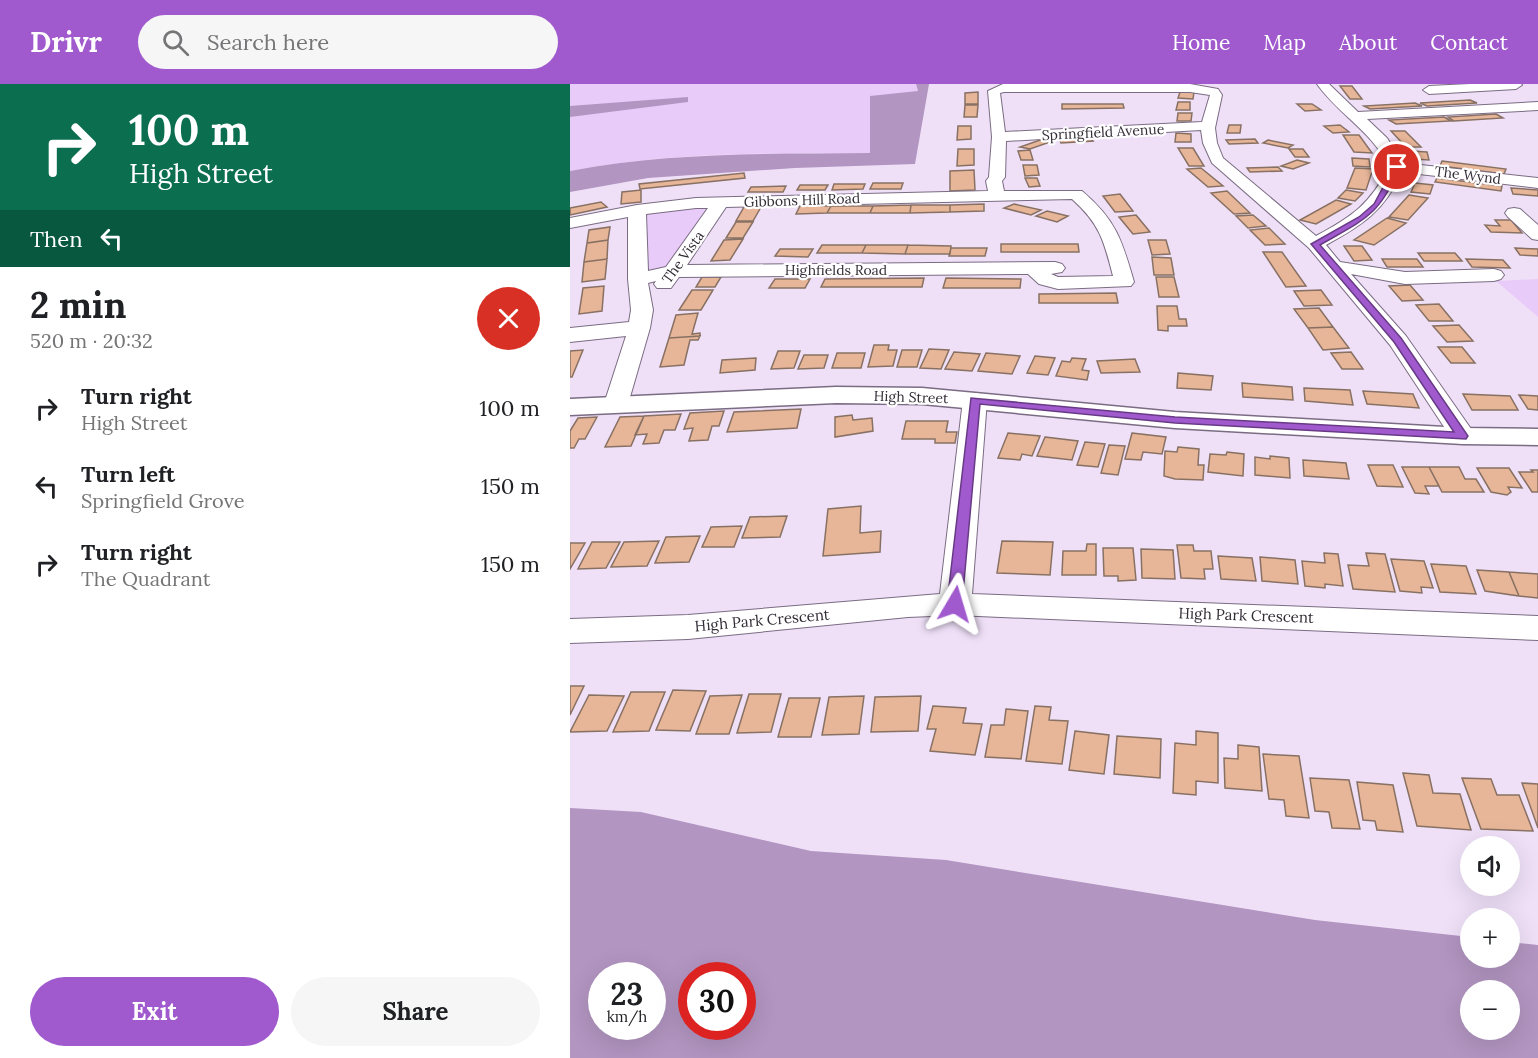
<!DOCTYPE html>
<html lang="en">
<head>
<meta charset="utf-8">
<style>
	:root { --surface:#fff; --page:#f6f6f6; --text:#202124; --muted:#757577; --accent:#a05ace }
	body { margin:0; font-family:Lora,serif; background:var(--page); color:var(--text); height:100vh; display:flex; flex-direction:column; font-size:22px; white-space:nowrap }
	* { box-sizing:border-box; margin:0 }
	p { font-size:20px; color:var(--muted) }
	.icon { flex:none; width:33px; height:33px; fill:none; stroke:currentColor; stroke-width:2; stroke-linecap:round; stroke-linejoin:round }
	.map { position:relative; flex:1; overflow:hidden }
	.side { display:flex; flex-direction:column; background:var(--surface); width:570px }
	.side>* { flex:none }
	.banner { background:#0b6e4f; color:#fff; overflow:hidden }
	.fabs { position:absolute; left:890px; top:752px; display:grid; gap:12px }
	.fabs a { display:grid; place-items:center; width:60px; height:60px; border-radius:50%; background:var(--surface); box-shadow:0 6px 24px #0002; font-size:30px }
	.speed { position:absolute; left:18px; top:878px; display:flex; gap:12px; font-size:30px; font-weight:700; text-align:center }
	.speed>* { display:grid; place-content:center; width:78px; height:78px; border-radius:50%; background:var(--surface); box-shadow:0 6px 24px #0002; line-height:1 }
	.speed small { font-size:15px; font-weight:400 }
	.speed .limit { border:9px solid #d22; background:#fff; color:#111 }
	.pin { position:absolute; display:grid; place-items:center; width:51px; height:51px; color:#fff; margin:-26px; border:3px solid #fff; border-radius:50%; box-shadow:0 2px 6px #0007 }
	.me { position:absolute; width:66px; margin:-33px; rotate:7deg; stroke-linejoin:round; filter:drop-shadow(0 0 4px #0008) }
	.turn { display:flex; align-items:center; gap:21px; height:126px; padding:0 30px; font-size:27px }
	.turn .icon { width:78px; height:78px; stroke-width:2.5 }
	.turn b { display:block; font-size:42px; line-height:51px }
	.then { display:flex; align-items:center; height:57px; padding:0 30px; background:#0003; gap:12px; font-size:22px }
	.round { display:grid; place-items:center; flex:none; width:63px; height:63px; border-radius:32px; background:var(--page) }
	.head { display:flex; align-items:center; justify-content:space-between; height:102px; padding:0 30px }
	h1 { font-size:36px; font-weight:800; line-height:45px }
	.cta { display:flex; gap:12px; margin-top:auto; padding:12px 30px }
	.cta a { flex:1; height:69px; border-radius:36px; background:var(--accent); color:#fff; font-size:24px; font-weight:800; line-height:69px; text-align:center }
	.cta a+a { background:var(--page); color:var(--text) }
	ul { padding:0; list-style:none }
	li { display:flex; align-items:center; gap:18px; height:78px; padding:0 30px }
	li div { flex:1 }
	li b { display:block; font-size:22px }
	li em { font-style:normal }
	header { display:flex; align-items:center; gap:36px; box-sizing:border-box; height:84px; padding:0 30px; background:var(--accent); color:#fff }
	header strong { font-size:28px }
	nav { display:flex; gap:33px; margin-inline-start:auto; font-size:21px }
	.search { width:420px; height:54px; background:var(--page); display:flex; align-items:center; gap:15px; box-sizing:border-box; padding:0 21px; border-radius:33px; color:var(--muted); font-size:22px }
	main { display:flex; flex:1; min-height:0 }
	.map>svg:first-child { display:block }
</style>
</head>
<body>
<header>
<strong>Drivr</strong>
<div class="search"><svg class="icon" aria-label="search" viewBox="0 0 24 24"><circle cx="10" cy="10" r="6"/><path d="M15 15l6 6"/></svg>Search here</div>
<nav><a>Home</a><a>Map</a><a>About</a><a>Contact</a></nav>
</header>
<main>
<section class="side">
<div class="banner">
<div class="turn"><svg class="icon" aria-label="right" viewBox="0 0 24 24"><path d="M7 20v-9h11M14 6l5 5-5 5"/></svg><div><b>100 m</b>High Street</div></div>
<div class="then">Then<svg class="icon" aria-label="left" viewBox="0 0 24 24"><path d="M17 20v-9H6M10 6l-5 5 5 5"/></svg></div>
</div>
<div class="head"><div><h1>2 min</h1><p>520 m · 20:32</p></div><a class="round" style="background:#d93025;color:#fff"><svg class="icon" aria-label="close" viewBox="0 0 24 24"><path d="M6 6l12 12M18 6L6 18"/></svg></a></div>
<ul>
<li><svg class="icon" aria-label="right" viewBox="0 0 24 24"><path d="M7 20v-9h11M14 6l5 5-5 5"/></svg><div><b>Turn right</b><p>High Street</p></div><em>100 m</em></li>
<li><svg class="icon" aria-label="left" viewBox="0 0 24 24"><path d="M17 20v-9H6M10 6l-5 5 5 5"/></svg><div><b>Turn left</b><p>Springfield Grove</p></div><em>150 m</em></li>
<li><svg class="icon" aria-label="right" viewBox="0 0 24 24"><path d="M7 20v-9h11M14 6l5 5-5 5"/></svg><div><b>Turn right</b><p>The Quadrant</p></div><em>150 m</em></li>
</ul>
<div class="cta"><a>Exit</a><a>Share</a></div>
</section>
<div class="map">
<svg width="968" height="974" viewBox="0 0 968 974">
	<rect width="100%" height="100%" fill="#efe0f8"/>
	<path fill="#e9cbf9" d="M0,0H346L348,7L300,69C200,69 99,68 0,87Z
		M129,122L141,126L97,185L73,191L74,129Z
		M968,195V233L926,197Z"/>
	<path fill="#b295c1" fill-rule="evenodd" d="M346,0H359L345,80L225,84L78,94L0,108V87C99,68 200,70 300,69V12L348,7Z
		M118,13V18L0,33V22Z
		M0,724L71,728L241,767L376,776L745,836L900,853V873H939V858L968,861V974H0ZM32,891H82V942H32ZM122,891H172V942H122ZM900,906H939V945H900Z"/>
	<path fill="#e7b598" stroke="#887163" stroke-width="1.5" d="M770,2H782L792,15H780Z
		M408,8V20H395V9Z
		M610,8H624L623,15L608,14Z
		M900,16L907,19L857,22L850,19Z
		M608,18H620V26H606Z
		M845,19L852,22L800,25L794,22Z
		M492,20H553L554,24L492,25Z
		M727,20H742L751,26L735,27Z
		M395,21H408L407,33H394Z
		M608,29H622L621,37H607Z
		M926,30L933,34L884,37L878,33Z
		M874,33L881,37L826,40L819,36Z
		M659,41H671L670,49H657Z
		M770,41L779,48L763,49L754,42Z
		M388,42H401V55L387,56Z
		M821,47H835L851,63H836Z
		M606,49L621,50V58H605Z
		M773,51H789L802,69L784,68Z
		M519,53L523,57L491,59L489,55Z
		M685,55L688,59L659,60L656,56Z
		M470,56L480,58L460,65L450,63Z
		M698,56L723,61L718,64L693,59Z
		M608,64H623L634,82H619Z
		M388,65H404V81L387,82Z
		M719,65H733L739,73H725Z
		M460,66L463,76H451L448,67Z
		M841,67L857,68L859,76L843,75Z
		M782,74L799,75L800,83L783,82Z
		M727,76L739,79L723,85L711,82Z
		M872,77L936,85L934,90L870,82Z
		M453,81H467L469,91L455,92Z
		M708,83L712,87L680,88L677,84Z
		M631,84L653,102L638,103L617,85Z
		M785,84L803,85L796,106L777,104Z
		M404,86L405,106L380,107V87Z
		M174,89L175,94L70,105L69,100Z
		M455,94H467L470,102L459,103Z
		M867,94L932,102L931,107L865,98Z
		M303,99H333L331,105H300Z
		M845,99L863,101L860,110L841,108Z
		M264,100H295L293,105L262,106Z
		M230,101H258L255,106H227Z
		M216,102L213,108H178L181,103Z
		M941,104L968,106V112L943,110Z
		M71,106V118L51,120L52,108Z
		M776,106L793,109L785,117L768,114Z
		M657,107L680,129L664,130L641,109Z
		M550,110L563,127L545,128L533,112Z
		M839,111L858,114L838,136L819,133Z
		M766,116L781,120L746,140L730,136Z
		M31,118L37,123L0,131V124Z
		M414,120V127L380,128V121Z
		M444,120L471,126L461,131L434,124Z
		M341,121H380V128L340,129Z
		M341,121L340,129H300L303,122Z
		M230,122H261L257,129L226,130Z
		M261,122H303L300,129H257Z
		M174,123H191L183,137H166Z
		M477,127L498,132L487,138L466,132Z
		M566,131L580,148L563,150L549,133Z
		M683,131L696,142L678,144L666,132Z
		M817,134L836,139L804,161L784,156Z
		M925,136H941L952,149L921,148L915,141L930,142Z
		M166,138H183L173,154H156Z
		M40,143L38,156L17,159L19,146Z
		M699,144L715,160L695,161L680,146Z
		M173,155L160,176L141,177L154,156Z
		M38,156L37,175L14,178L17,159Z
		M578,156H596L600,170L582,171Z
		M431,160H508L509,168H431Z
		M252,161H296L292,169H247Z
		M296,161H338L335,170L292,169Z
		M338,161L381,162L380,170H335Z
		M774,162H792L802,176L784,177Z
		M381,164H417L415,172H379Z
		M945,164L968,165V172L950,171Z
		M210,165H243L238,173L205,172Z
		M693,168H712L736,202L716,203Z
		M848,169H885L892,177H854Z
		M582,173L601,174L604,191H584Z
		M37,175L35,195L12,198L14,178Z
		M812,175H847L853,183H817Z
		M896,175L933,176L940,184L902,183Z
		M132,193H151L145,203H126Z
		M586,193H604L609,213H589Z
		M354,194L352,203H251L255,195Z
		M376,194L451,195L450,204H373Z
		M205,195H240L235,204H199Z
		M840,201L853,216L832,217L819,202Z
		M34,202L32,227L9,230L13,204Z
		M122,206H143L131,226H109Z
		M751,206L762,221L734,222L724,207Z
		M546,209L548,219H469V210Z
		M869,220L883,237H859L846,221Z
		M587,222H607L609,235H616L617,242H598V247L588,246Z
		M749,224L763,243L738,244L724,225Z
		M128,229L122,250L130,249V252L99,254L106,231Z
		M889,241L903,257L877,258L863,242Z
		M763,243L779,264L753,266L738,244Z
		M130,252L128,256H120L114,281L90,283L99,254Z
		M304,261H319L318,266H327L323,282L298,283Z
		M868,263H892L905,279H881Z
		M359,265L379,266L371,285L350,284Z
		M13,266L2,293H0V267Z
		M332,266H352L347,283H327Z
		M208,267H230L224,284L201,285Z
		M384,268L410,270L402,287L375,285Z
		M781,268L793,285H772L761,269Z
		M267,269H295L291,284H262Z
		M416,269L450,272L442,290L408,287Z
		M234,271H258L254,284L228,285Z
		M465,272L485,274L478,291L457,289Z
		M186,274L185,286L150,289L152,276Z
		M502,274L516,275L512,286L519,287L517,296L486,292L492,277L500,278Z
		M565,275L570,288L531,289L527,277Z
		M608,289L643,292L641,306L607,304Z
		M672,299L722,303L723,316L673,313Z
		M734,304L780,306L783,321L735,317Z
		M793,307L843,310L849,324L797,320Z
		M893,310L940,312L948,326H902Z
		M949,311L968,312V326L958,325Z
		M231,325L227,344L157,348L164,328Z
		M154,327L149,342H142L138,356L119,357L123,344L114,345L120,329Z
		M111,330L105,346H94L89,359L73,360L77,350L65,351L74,332Z
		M282,331L283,336L302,334L303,347L265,353V333Z
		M74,332L61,362L35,363L50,333Z
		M27,333L15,355H9L4,364H0V347L8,334Z
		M336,337H378L376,348H387L385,359H365V355H332Z
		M438,349L470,352L462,372L452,370L450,376L428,374Z
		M562,349L596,353L592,370L573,368L571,376L555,375Z
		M475,353L508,357L502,376L467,372Z
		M515,358L535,360L528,383L507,381Z
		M539,361L555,362L548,391L531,389Z
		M608,363L629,365L628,381H634L633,396L605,395L594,392L595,367L607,368Z
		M657,368L674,370L673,392L638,388L640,370L656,371Z
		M700,372L719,374L720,394L685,391V373L700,375Z
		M733,376L776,379L779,395L734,392Z
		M798,381H823L833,403L807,402Z
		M832,383H859L869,402H855L859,410L845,409Z
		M859,383H889L895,395H906L914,408H872Z
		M907,384H939L952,404L938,403L941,408L937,411L921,408Z
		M961,386H968V408H962L949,388H963Z
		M291,422L290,449L311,447L310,468L253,472L258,425Z
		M217,432L210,453L172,454L180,433Z
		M172,442L164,463H132L141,443Z
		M130,452L119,478L85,479L96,453Z
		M89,457L77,482L41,483L54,458Z
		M432,457L483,458L480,491L427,489Z
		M22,458H50L36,484L8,485Z
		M0,459H15L0,485Z
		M517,460H526V491H492L493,467H516Z
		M607,461H623L624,467H641L643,485H634L635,495L611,494Z
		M533,464H563L566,496L548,497V492H534Z
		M571,465L603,466L605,495L572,494Z
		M754,469L768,470L773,502L755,500V504L735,502L732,477L755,479Z
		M796,469L815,470L825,508L783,505L778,481L799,482Z
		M648,472L682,474L686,497L651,495Z
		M690,473L725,476L728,500L692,497Z
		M821,475L854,477L863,504L851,503L852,509L830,507Z
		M861,480L896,482L906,510L870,508Z
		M907,486L939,488L949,512L915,507Z
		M939,488L968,490V514L949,512Z
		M0,602H14L0,631Z
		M103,606L136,607L120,647L86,646Z
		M61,608H95L79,647L43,648Z
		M179,610H211L201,648L167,649Z
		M19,611L54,612L37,647L0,648Z
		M172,611L159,650H126L140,612Z
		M294,612L289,650L252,651L259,613Z
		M351,612L348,647L301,648L305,613Z
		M219,614H250L241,653H208Z
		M363,622L396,624L393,639L412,640L405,671L360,667L366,645H357Z
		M465,622L481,623L479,636L498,637L492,680L456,677Z
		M436,625L458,627L451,675L415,673L421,641H434Z
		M505,647L539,651L534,690L499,686Z
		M626,647L648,649V699L626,697V711L603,709L605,659L626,661Z
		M547,652L591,655L590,694L544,690Z
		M668,661L689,663L692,707L655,704L654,674L668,675Z
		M693,670L729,672L739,734L716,732L714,716L699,715Z
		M833,689L859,691L863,709L890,710L901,746L847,742Z
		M740,694L779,696L790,745L762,744L759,728L745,727Z
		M892,694L921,695L927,711H949L963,747L911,745Z
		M787,698L823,701L833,748L807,746L805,737L793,736Z
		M952,699L968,700V744Z"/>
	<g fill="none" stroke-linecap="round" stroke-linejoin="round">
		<g stroke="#7a6c82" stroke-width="2">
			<path id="minor" d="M433,0H620L648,5L652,11L645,44L647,59L653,74L746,152C783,132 800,120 819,83C803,48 769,31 747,0H759L788,28L968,18V26L797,35L817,54L833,79L968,94V104L832,88C814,127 793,141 756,161L770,178L835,188L924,185L931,187L934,191L931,195L924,197L835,200L781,190L836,252L906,352L902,358L893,360L884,358L820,261L739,164L642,79L633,59L631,46L436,57L435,93L432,97L434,107H512C546,136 552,156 564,198L561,202L488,205L469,200L458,190L109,193L101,204H87L84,200L86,197L78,199L83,226L80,244L58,320L55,325L46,327L37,325L34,320L56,252L0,258V244L59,238L61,226L58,195V133L0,144V134L67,121L126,114L418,107L416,97L419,93L422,53L418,7ZM434,8H620L640,11L632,38L435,48L430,9ZM502,115C530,140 534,157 543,192L488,193L481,190L492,188L495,184L492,180L485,178L117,181L156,123ZM126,124H138L96,183L78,187L76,130Z
				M900,0H951L952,1L946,5L859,10L853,6L859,2Z
				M944,124L950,125L968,141V156L962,155L938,133L935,129L938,125Z
				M405,309L414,311L417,316L402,510L968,532V556L385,531L338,533L118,555L0,559V535L118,531L370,510L393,316L396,311Z"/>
		</g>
		<g stroke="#7a6c82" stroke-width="3">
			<path id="major" d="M266,303L352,304L605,328L893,344L968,345V361L893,360L605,344L352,320L266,319L0,331V315Z"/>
		</g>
		<use href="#minor" fill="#fff" fill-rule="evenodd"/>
		<use href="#major" fill="#fff" fill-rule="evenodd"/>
	</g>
	<path fill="#a05ace" stroke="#683a86" stroke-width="1.5" d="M825,81L830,83C809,132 795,135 750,161L831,254L898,352L896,355L605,339L410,320L392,520L385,525L380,523L377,520L401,314L605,333L884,348L824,258L741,160L789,133L804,120Z"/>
	<g text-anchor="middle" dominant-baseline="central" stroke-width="4.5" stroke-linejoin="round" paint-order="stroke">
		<g font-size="14" fill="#322c35" stroke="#fff">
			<text transform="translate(533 48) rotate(-3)">Springfield Avenue</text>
			<text transform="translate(898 91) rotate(7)">The Wynd</text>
			<text transform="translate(232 116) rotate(-2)">Gibbons Hill Road</text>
			<text transform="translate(113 173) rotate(-54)">The Vista</text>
			<text x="266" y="186">Highfields Road</text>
			<text transform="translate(341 313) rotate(2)">High Street</text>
		</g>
		<g font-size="15" fill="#322c35" stroke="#fff">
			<text transform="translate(676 531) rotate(2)">High Park Crescent</text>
			<text transform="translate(192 536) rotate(-5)">High Park Crescent</text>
		</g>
	</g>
</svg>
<div class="fabs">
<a><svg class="icon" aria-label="sound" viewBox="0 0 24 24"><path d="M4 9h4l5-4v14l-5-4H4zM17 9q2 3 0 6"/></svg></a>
<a>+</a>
<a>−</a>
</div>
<div class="speed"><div>23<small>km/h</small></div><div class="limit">30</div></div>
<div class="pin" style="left:827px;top:83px;background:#d93025"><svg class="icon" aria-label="arrive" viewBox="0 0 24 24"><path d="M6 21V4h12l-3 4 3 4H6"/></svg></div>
<svg class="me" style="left:385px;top:520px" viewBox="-20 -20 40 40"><path d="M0-17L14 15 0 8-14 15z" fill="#a05ace" stroke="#fff" stroke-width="4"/></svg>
</div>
</main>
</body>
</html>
